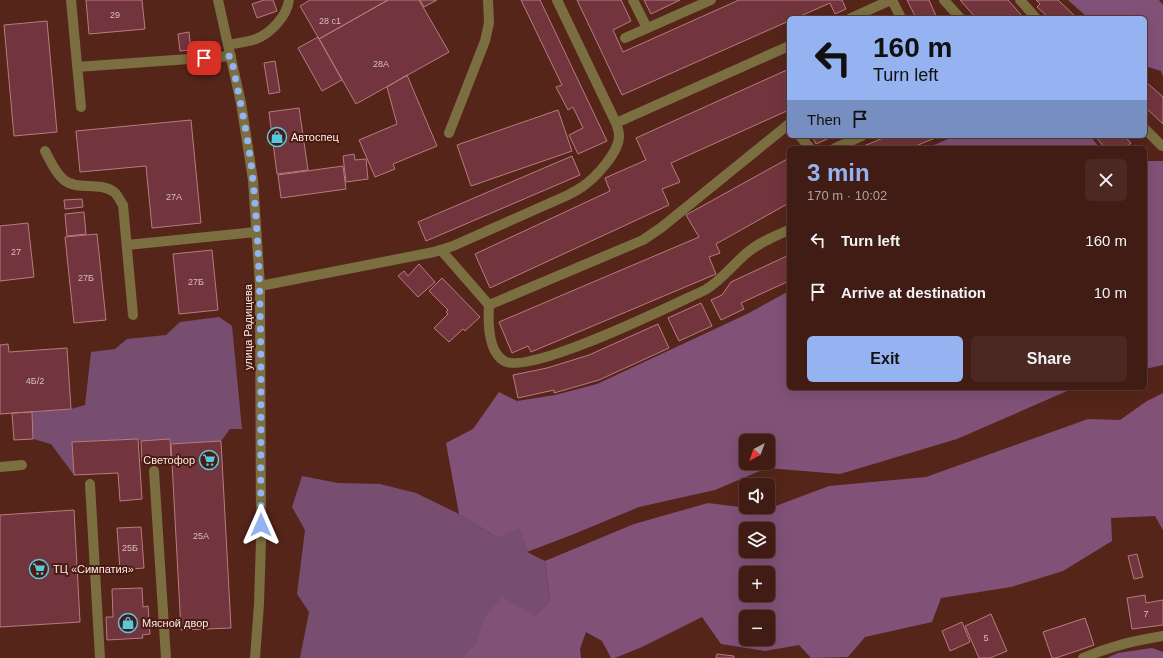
<!DOCTYPE html>
<html lang="en">
<head>
<meta charset="utf-8">
<style>
	:root { --surface:#401c14; --page:#4b2922; --text:#f1f3f6; --muted:#aea1a0; --line:#593a34; --accent:#95b2f1 }
	body { margin:0; font-family:Helvetica,sans-serif; background:var(--page); color:var(--text); height:100vh; display:flex; flex-direction:column; font-size:15px; white-space:nowrap }
	* { box-sizing:border-box; margin:0 }
	p { font-size:13px; color:var(--muted) }
	.icon { flex:none; width:22px; height:22px; fill:none; stroke:currentColor; stroke-width:2; stroke-linecap:round; stroke-linejoin:round }
	.map { position:relative; flex:1; overflow:hidden }
	.panel { position:absolute; left:787px; top:146px; width:360px; height:244px; display:flex; flex-direction:column; background:var(--surface); border-radius:6px; box-shadow:0 4px 16px #0002,0 0 0 1px var(--line) }
	.panel>* { flex:none }
	.guide { position:absolute; left:787px; top:16px; width:360px; height:122px; border-radius:6px; box-shadow:0 4px 16px #0002,0 0 0 1px var(--line); background:#95b2f1; color:#111; overflow:hidden }
	.needle { width:26px; rotate:221deg }
	.controls { position:absolute; left:739px; top:434px; display:grid; gap:8px }
	.controls a { display:grid; place-items:center; width:36px; height:36px; border-radius:6px; background:var(--surface); box-shadow:0 4px 16px #0002,0 0 0 1px var(--line); font-size:20px }
	.pin { position:absolute; display:grid; place-items:center; width:34px; height:34px; color:#fff; margin:-17px; border-radius:8px; box-shadow:0 2px 6px #0006 }
	.me { position:absolute; width:44px; margin:-22px; rotate:0deg; stroke-linejoin:round; filter:drop-shadow(0 0 3px #0008) }
	.turn { display:flex; align-items:center; gap:14px; height:84px; padding:0 20px; font-size:18px }
	.turn .icon { width:52px; height:52px; stroke-width:2.5 }
	.turn b { display:block; font-size:28px; line-height:34px }
	.then { display:flex; align-items:center; height:38px; padding:0 20px; background:#0003; gap:8px; font-size:15px }
	.round { display:grid; place-items:center; flex:none; width:42px; height:42px; border-radius:6px; background:var(--page) }
	.headline { display:flex; align-items:center; justify-content:space-between; height:68px; padding:0 20px }
	h1 { font-size:24px; font-weight:600; line-height:30px; color:var(--accent) }
	.primary-button { display:flex; gap:8px; margin-top:auto; padding:8px 20px }
	.primary-button a { flex:1; height:46px; border-radius:6px; background:var(--accent); color:#111; font-size:16px; font-weight:600; line-height:46px; text-align:center }
	.primary-button a+a { background:var(--page); color:var(--text) }
	ul { padding:0; list-style:none }
	li { display:flex; align-items:center; gap:12px; height:52px; padding:0 20px }
	li div { flex:1 }
	li b { display:block; font-size:15px }
	li em { font-style:normal }
	.map>svg:first-child { display:block }
</style>
</head>
<body>
<div class="map">
<svg width="1163" height="658" viewBox="0 0 1163 658">
	<rect width="100%" height="100%" fill="#56251a"/>
	<path fill="#784e70" d="M219,317L232,326L242,429H230L221,441L171,444L170,439L141,441L138,439L72,442L74,475L51,444L33,439L32,412L71,409L85,405L91,352L115,349L127,339L166,335L180,322Z
		M302,476L338,483L380,484L416,493L459,514L498,538L519,527L527,552L545,561L550,601L534,616L483,619L477,644L461,658H300L309,612L297,594L305,530L292,507Z"/>
	<path fill="#825178" fill-rule="evenodd" d="M1068,0H1159L1163,5V77L1161,71L1145,66V18H1088Z
		M955,136H1090L1100,148H927Z
		M1145,161H1163V365L1145,369Z
		M789,291V388H1074L957,439L840,474L767,468L715,490L639,507L574,534L527,552L519,528L498,538L459,514L446,443L473,429L499,392L517,401L555,395L597,384L747,314ZM746,441H768V463H746Z
		M1163,393V530L1155,516L1111,518L1112,541L1063,571L1011,587L941,598L932,622L865,637L848,657L811,658L799,645L765,651L721,644L702,617L642,647L615,658H611L602,641L586,632L580,649L581,658H461L476,644L483,619L502,597L534,616L550,601L545,561L634,524L708,503L765,510L829,486L926,477L1088,419L1120,420L1147,401ZM746,529H768V551H746ZM746,573H768V595H746ZM746,617H768V639H746Z
		M1152,648L1163,652V658H1107L1118,653Z"/>
	<path fill="#72353d" stroke="#b87b80" d="M86,0H142L145,29L89,34Z
		M264,0H273L277,11L257,18L252,4Z
		M310,0H388L319,39L300,6Z
		M388,0H419L449,52L356,104L319,39Z
		M420,0H437L424,7Z
		M521,0H540L607,141L578,154L569,135L583,128L573,107L568,110L556,87L562,85Z
		M577,0H621L631,21L613,30L623,52L739,0H842L846,9L835,14L830,3L796,18H789V21L622,95Z
		M644,0H680L651,14Z
		M907,0H929L937,18H916Z
		M960,0H1008L1024,18H976Z
		M1036,0H1058L1077,18H1049L1037,7L1040,4Z
		M47,21L57,132L14,136L4,25Z
		M189,32L191,50L180,51L178,34Z
		M318,37L342,80L322,91L298,48Z
		M275,61L280,92L269,94L264,63Z
		M789,69V110L671,163L680,182L662,189L669,205L490,288L475,254L610,191L605,178L646,160L636,138Z
		M407,75L437,146L393,164L395,169L375,177L359,140L397,124L387,87Z
		M1145,81L1163,97V124L1145,107Z
		M299,108L308,170L277,174L269,112Z
		M558,110L572,151L471,186L457,145Z
		M191,120L201,223L152,228L146,166L80,172L76,131Z
		M812,136H834L816,144Z
		M888,136H940L911,148H859Z
		M1095,136H1124L1131,143L1125,148H1105Z
		M354,154L355,160L366,159L368,179L346,182L343,156Z
		M572,156L580,175L426,241L418,222Z
		M789,158V203L716,244L720,253L709,257L716,274L531,352L528,346L512,353L499,322L699,237L686,215Z
		M343,166L346,189L281,198L278,175Z
		M82,199L83,207L65,209L64,200Z
		M84,212L86,234L67,236L65,214Z
		M28,223L34,277L0,281V226Z
		M97,234L106,320L74,323L65,237Z
		M212,250L218,310L179,314L173,254Z
		M789,255V281L741,303L744,309L721,320L711,300L722,295L731,282Z
		M419,264L435,282L418,297L398,276L404,271L408,276Z
		M442,278L480,317L465,331L463,329L449,342L434,328L448,314L446,312L448,310L429,291Z
		M701,303L712,326L679,341L668,318Z
		M658,324L669,348L599,380L554,393V390L518,398L513,375L547,368L589,355Z
		M8,344L9,352L67,348L71,409L0,414V345Z
		M32,412L33,439L14,440L12,413Z
		M138,439L142,499L120,501L118,473L74,475L72,442Z
		M170,439L171,460L142,462L141,441Z
		M221,441L231,628L181,630L171,444Z
		M74,510L80,622L0,627V515Z
		M141,527L144,568L120,570L117,528Z
		M1137,554L1143,577L1134,579L1128,556Z
		M142,588L143,607L148,606L150,634L142,635L143,638L107,640L106,617H113L112,589Z
		M1145,595L1146,603L1163,600V625L1132,629L1127,598Z
		M991,614L1007,651L990,658H979L965,626Z
		M1085,618L1094,645L1056,658H1052L1043,632Z
		M962,622L970,642L950,651L942,631Z
		M717,654L734,656V658H716Z"/>
	<g fill="none" stroke-linecap="round" stroke-linejoin="round">
		<path stroke="#7b6e40" stroke-width="10" d="M71,0L81,107
			M218,0L241,103L253,180L260,286L261,540L259,604L255,658
			M557,0L616,123
			M633,0L647,28
			M892,0L901,18
			M944,0L960,18
			M1020,0L1036,18
			M851,18L891,0
			M625,38L711,0
			M228,45C237,43 247,42 256,39C271,33 287,16 289,0
			M77,67L231,56
			M1145,129L1162,146
			M449,133L485,41L489,23L488,0
			M800,136L810,148
			M835,148L862,136
			M45,151C50,160 55,173 64,180C78,191 99,181 114,192C118,195 120,201 123,205L133,315
			M127,245L256,232
			M441,250L489,305L643,240L662,227L789,124
			M260,286L434,252L453,246L568,195C573,192 578,190 582,187C595,178 620,152 619,135C619,131 617,126 616,123L789,46
			M489,305C488,321 488,351 504,361C530,376 674,304 705,290C722,280 733,264 748,252C760,242 775,236 789,230
			M0,467L22,465
			M154,471L166,658
			M90,484L100,658
			M1083,658C1111,646 1133,641 1163,636"/>
	</g>
	<g fill="none" stroke-linecap="round" stroke-linejoin="round">
		<path stroke="#95b2f1" stroke-width="7" stroke-dasharray="0 12.6" d="M204,58L231,56C239,97 249,139 253,181C264,295 260,410 261,525"/>
	</g>
	<defs>
		<g id="shop-ring" transform="scale(1)"><circle r="9.5" fill="#4b1a10" stroke="#56c9e1" stroke-width="1.5"/><path d="M-5-2.5h2.3a2.7 3.5 0 0 1 5.4 0H5L5.5 6h-11ZM-1.5-2.5h3a1.5 2.3 0 0 0-3 0Z" fill="#56c9e1"/></g>
		<g id="supermarket-ring" transform="scale(1)"><circle r="9.5" fill="#4b1a10" stroke="#56c9e1" stroke-width="1.5"/><path d="M-6-5.5h2.5l.6 2H6L4.5 2H-2.5L-4.4-4H-6ZM-1.5 3.2a1.3 1.3 0 1 0 .1 0ZM3 3.2a1.3 1.3 0 1 0 .1 0Z" fill="#56c9e1"/></g>
	</defs>
	<g fill-rule="evenodd">
		<use href="#shop-ring" x="277" y="137"/>
		<use href="#supermarket-ring" x="209" y="460"/>
		<use href="#supermarket-ring" x="39" y="569"/>
		<use href="#shop-ring" x="128" y="623"/>
	</g>
	<g text-anchor="middle" dominant-baseline="central" stroke-width="4" stroke-linejoin="round" paint-order="stroke">
		<g font-size="9" fill="#d8bfbf">
			<text x="115" y="15">29</text>
			<text x="330" y="21">28 с1</text>
			<text x="381" y="64">28А</text>
			<text x="174" y="197">27А</text>
			<text x="16" y="252">27</text>
			<text x="86" y="278">27Б</text>
			<text x="196" y="282">27Б</text>
			<text x="35" y="381">4Б/2</text>
			<text x="201" y="536">25А</text>
			<text x="130" y="548">25Б</text>
			<text x="1146" y="614">7</text>
			<text x="986" y="638">5</text>
		</g>
		<g font-size="11" fill="#faedea" stroke="#4b1a10" text-anchor="start">
			<text x="291" y="137">Автоспец</text>
			<text x="195" y="460" text-anchor="end">Светофор</text>
			<text x="53" y="569">ТЦ «Симпатия»</text>
			<text x="142" y="623">Мясной двор</text>
		</g>
		<g font-size="11" fill="#faedea" stroke="#4b1a10">
			<text transform="translate(248 327) rotate(-90)">улица Радищева</text>
		</g>
	</g>
</svg>
<div class="controls">
<a><svg class="needle" viewBox="-14 -14 28 28"><path d="M0-13l5 13h-10z" fill="#e53935"/><path d="M0 13l5-13h-10z" fill="#aea1a0"/></svg></a>
<a><svg class="icon" aria-label="sound" viewBox="0 0 24 24"><path d="M4 9h4l5-4v14l-5-4H4zM17 9q2 3 0 6"/></svg></a>
<a><svg class="icon" aria-label="layers" viewBox="0 0 24 24"><path d="M12 4l9 5-9 5-9-5zM3 14l9 5 9-5"/></svg></a>
<a>+</a>
<a>−</a>
</div>
<div class="pin" style="left:204px;top:58px;background:#d93025"><svg class="icon" aria-label="arrive" viewBox="0 0 24 24"><path d="M6 21V4h12l-3 4 3 4H6"/></svg></div>
<svg class="me" style="left:261px;top:525px" viewBox="-20 -20 40 40"><path d="M0-17L14 15 0 8-14 15z" fill="#95b2f1" stroke="#fff" stroke-width="4"/></svg>
<div class="guide">
<div class="turn"><svg class="icon" aria-label="left" viewBox="0 0 24 24"><path d="M17 20v-9H6M10 6l-5 5 5 5"/></svg><div><b>160 m</b>Turn left</div></div>
<div class="then">Then<svg class="icon" aria-label="arrive" viewBox="0 0 24 24"><path d="M6 21V4h12l-3 4 3 4H6"/></svg></div>
</div>
<section class="panel">
<div class="headline"><div><h1>3 min</h1><p>170 m · 10:02</p></div><a class="round"><svg class="icon" aria-label="close" viewBox="0 0 24 24"><path d="M6 6l12 12M18 6L6 18"/></svg></a></div>
<ul>
<li><svg class="icon" aria-label="left" viewBox="0 0 24 24"><path d="M17 20v-9H6M10 6l-5 5 5 5"/></svg><div><b>Turn left</b></div><em>160 m</em></li>
<li><svg class="icon" aria-label="arrive" viewBox="0 0 24 24"><path d="M6 21V4h12l-3 4 3 4H6"/></svg><div><b>Arrive at destination</b></div><em>10 m</em></li>
</ul>
<div class="primary-button"><a>Exit</a><a>Share</a></div>
</section>
</div>
</body>
</html>
